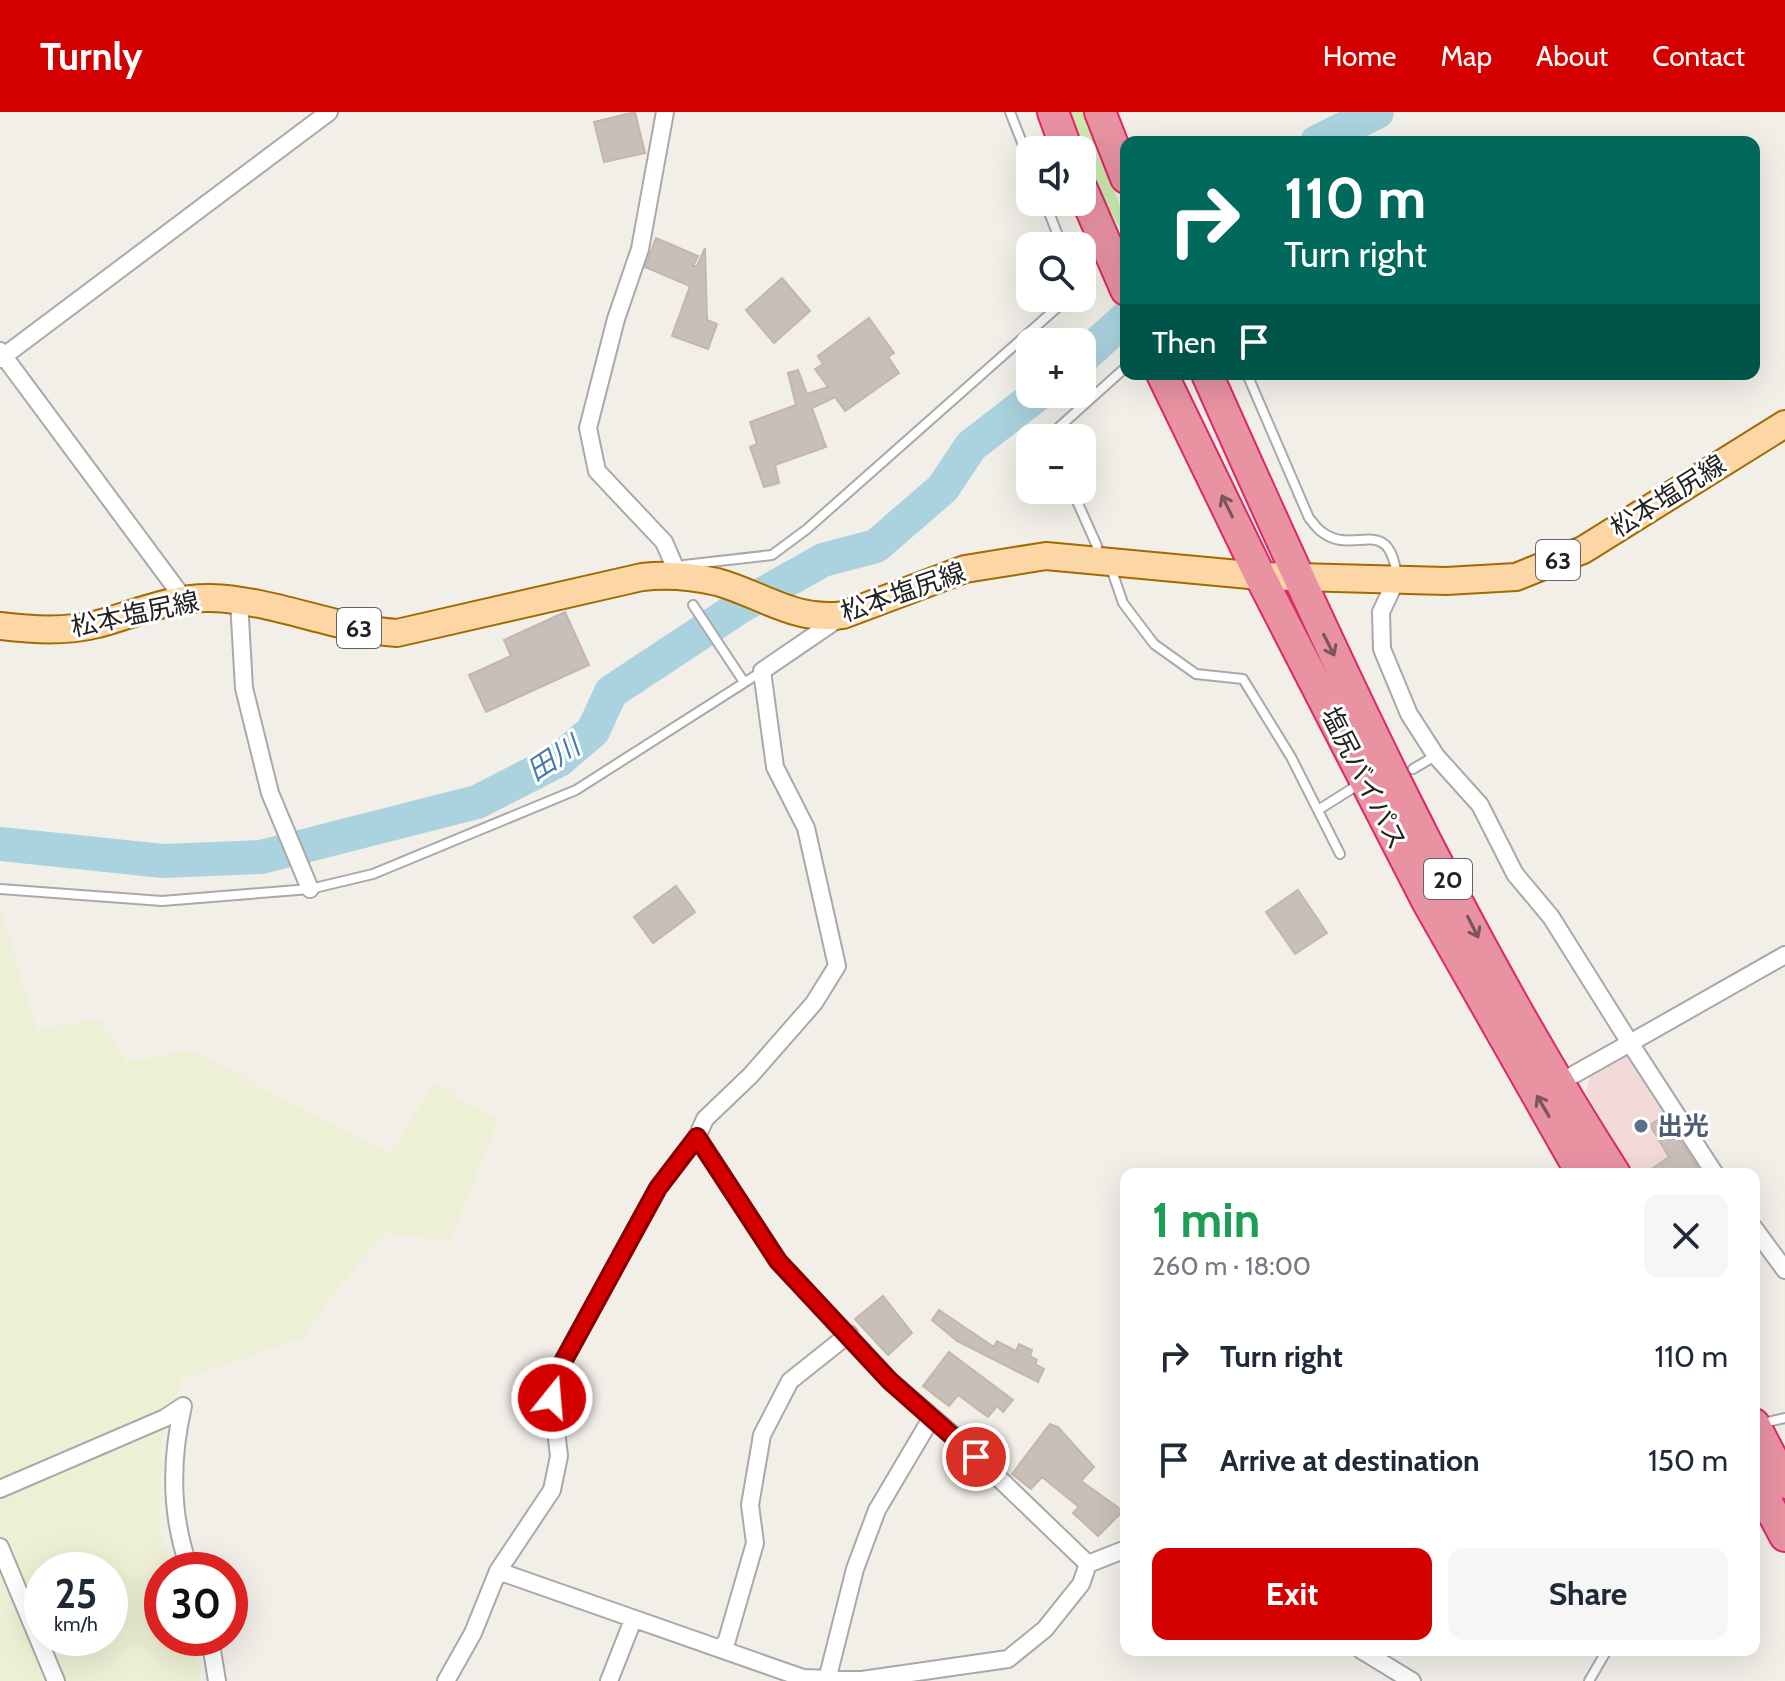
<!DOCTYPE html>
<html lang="en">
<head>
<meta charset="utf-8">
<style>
	:root { --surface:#fff; --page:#f6f6f7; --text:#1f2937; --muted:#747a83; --accent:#d40000 }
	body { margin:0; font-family:Cabin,"Noto Sans JP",sans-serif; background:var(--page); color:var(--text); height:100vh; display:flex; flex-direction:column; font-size:30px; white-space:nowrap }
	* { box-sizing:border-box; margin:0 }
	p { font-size:26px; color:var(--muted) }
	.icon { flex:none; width:44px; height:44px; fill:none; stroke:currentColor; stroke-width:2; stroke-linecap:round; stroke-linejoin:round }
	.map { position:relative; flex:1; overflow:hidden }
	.side { position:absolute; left:1120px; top:1056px; width:640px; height:488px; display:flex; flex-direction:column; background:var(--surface); border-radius:16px; box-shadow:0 8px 32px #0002 }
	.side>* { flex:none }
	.banner { position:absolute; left:1120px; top:24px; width:640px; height:244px; border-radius:16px; box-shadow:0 8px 32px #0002; background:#00695c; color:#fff; overflow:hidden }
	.controls { position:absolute; left:1016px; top:24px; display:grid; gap:16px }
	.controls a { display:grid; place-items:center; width:80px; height:80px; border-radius:16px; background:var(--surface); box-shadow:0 8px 32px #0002; font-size:40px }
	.speed { position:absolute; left:24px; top:1440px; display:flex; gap:16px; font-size:40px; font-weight:700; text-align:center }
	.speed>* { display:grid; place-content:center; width:104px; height:104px; border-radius:50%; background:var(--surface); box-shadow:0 8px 32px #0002; line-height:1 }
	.speed small { font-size:20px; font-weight:400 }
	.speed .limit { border:12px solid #d22; background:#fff; color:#111 }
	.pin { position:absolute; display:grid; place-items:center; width:68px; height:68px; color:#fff; margin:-34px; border:4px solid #fff; border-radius:50%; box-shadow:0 2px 8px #0007 }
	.me { position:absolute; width:88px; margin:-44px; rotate:17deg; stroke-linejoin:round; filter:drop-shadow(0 0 6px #0008) }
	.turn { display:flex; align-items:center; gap:28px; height:168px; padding:0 32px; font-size:36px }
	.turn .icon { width:104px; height:104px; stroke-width:2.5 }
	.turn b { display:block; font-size:56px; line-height:68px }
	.then { display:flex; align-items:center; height:76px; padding:0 32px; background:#0003; gap:16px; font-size:30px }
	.round { display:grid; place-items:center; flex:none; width:84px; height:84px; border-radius:16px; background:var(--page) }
	.headline { display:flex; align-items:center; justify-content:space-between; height:136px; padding:0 32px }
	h1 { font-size:48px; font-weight:700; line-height:60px; color:#1e9e55 }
	.cta { display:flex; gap:16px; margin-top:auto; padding:16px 32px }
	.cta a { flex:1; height:92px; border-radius:16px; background:var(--accent); color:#fff; font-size:32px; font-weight:700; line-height:92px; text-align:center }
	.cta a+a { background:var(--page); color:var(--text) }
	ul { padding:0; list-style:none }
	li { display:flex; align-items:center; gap:24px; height:104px; padding:0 32px }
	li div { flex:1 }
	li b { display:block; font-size:30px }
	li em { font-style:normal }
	header { display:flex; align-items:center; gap:48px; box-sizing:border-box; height:112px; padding:0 40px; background:var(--accent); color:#fff }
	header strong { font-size:38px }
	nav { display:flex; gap:44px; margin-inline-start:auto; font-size:28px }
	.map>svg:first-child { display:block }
</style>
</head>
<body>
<header>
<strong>Turnly</strong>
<nav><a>Home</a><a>Map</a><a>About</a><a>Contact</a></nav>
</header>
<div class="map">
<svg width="1785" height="1569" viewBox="0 0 1785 1569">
	<rect width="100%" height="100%" fill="#f2efe9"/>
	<path fill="#f2dad9" d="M1625,944L1634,945L1709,1062H1630L1586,979L1590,963Z"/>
	<path fill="#eef0d5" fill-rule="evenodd" d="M0,794L37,918L100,906L126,950L191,938L390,1042L434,971L498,1009L450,1130L386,1121L339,1174L303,1226L182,1267L162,1325L160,1420L173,1458H162V1526H194L201,1569H0ZM42,1458H110V1526H42Z"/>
	<path fill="#cdebb0" d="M1065,0H1087L1126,112L1122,119L1094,73Z"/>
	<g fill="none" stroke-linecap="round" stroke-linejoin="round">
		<path stroke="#aad3df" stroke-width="34" d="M1317,30L1377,0
			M1082,246L1126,206
			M0,732L163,749L261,745L477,690L559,648L593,619L611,580L738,496L823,448L876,434L943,376L971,334L1038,282"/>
	</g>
	<path fill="#c7bfb8" stroke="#c4b6ab" stroke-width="2" d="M635,0L645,41L604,50L594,10Z
		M656,126L698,144L693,154H697L705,136L707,208L717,212L708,237L672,224L690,174L645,155Z
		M782,166L810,199L774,231L746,198Z
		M869,206L894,241L888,245L899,261L845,299L835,285L812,296L826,335L775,353L779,371L764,375L750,335L757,332L750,310L796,293L788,261L798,258L807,282L828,275L815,257L823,252L818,244Z
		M565,500L589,553L486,600L469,563L511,544L504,528Z
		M676,774L695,800L653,831L634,805Z
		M1298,778L1327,821L1295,842L1266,800Z
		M1664,1004L1702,1062H1644L1669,1045L1650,1013Z
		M883,1184L912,1221L888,1243L855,1207Z
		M939,1198L994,1235L997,1229L1016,1239L1019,1232L1032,1238L1030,1244L1037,1248L1035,1252L1044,1257L1038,1270L957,1229L932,1208Z
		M949,1240L1013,1288L1003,1300L997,1294L988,1305L958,1283L949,1294L923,1274Z
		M1050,1312L1058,1315L1094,1355L1081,1369L1123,1399L1098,1424L1073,1401L1079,1395L1042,1365L1031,1377L1012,1362Z"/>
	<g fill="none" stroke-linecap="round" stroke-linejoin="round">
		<g stroke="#a9a9a9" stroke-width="12">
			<path id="lane" d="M1010,0L1030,51
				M1045,90L1062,134
				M1247,262L1309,406C1313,410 1317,417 1322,420C1354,445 1389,400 1397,465
				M1047,326L1126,255
				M1026,337L1030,341
				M1072,378L1097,434L1096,444
				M684,453L772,443L807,417L1068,186
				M1111,456L1123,491L1154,532L1196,562L1243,567L1291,645L1340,742
				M693,493L744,570
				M1413,657L1435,644
				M1318,698L1361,671
				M0,777L162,789L310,777L373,762L576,678L761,560
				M1759,1312L1785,1306
				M1589,1569L1607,1538"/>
		</g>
		<g stroke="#a9a9a9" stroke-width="20">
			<path id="street" d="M665,0L640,137L616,207L588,316L597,359L664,430L678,462
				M0,239L184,487
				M0,247L329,0
				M1397,466L1381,500L1382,537L1409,602L1436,644L1480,693L1515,762L1551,805L1630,931L1785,843
				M239,489L244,576L270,681L310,777
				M1557,972L1630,931L1715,1062
				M697,1025L778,1149L890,1269L957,1326L1088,1452
				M1754,1116L1785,1158
				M183,1294C170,1350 170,1404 190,1458
				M0,1377L165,1306L183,1294
				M0,1435L56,1569
				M1088,1452L1126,1437
				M498,1459L803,1566L862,1568L1008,1547L1045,1517L1081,1472L1088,1452
				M210,1526L217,1569
				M721,1537L727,1528L755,1431L750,1393L762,1323L790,1269L849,1222
				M1361,1538L1412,1569
				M827,1568L855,1457L877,1398L932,1305
				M446,1569L473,1521L498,1459L552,1378L559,1344L552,1286L559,1257L658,1076L697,1025L705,1007L751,963L814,891L837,854L806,716L775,655L762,559L841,505
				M609,1569L633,1508"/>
		</g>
		<g stroke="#a06b00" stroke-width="30">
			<path id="primary" d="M0,514C33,518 65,520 98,512C135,502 171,485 211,486C274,488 334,517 397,521L642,465C668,462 691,464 717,470C761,482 795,510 843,503L965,457L1046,444L1260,464L1446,469L1516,465L1583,438L1785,312"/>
		</g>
		<g stroke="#dc2a67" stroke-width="34">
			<path id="highway" d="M1053,0L1067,38
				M1100,0L1126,66
				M1082,77L1126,178
				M1162,262L1260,464L1427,789L1582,1062
				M1207,262C1328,534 1454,811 1615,1062
				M1754,1312L1785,1371
				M1754,1366L1785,1424"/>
		</g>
		<use href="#lane" stroke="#fff" stroke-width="8"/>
		<use href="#street" stroke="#fff" stroke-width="16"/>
		<use href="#primary" stroke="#fcd6a4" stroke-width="26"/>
		<use href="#highway" stroke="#e892a2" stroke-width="30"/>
	</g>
	<defs><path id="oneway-shaft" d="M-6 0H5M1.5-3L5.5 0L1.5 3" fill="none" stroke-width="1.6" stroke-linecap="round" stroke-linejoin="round" transform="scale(2)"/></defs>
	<g stroke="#7b545c">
		<use href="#oneway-shaft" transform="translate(1227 394) rotate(-116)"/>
		<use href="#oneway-shaft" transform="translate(1329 533) rotate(63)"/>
		<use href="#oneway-shaft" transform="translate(1473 815) rotate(63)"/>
		<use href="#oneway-shaft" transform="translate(1543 994) rotate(-120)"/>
	</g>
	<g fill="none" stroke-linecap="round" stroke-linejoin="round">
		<g stroke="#8a0000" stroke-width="20">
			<path id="route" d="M552,1286L559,1257L658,1076L697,1025L778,1149L890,1269L976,1345"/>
		</g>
		<use href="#route" stroke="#d40000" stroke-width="14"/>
	</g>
	<circle fill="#5c6f8a" stroke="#fff" stroke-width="3" cx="1641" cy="1014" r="8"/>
	<g text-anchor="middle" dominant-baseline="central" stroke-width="6" stroke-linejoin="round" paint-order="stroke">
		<g fill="#fff" stroke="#646464" stroke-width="2">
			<rect x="1536" y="428" width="44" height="40" rx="6"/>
			<rect x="337" y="496" width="44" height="40" rx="6"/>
			<rect x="1424" y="747" width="48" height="40" rx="6"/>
		</g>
		<g font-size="24" font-weight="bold" fill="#222">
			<text x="1558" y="448">63</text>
			<text x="359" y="516">63</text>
			<text x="1448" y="767">20</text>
		</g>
		<g font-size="26" fill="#222" stroke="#fff">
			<text transform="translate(1668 384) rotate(-32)">松本塩尻線</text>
			<text transform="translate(903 480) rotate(-19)">松本塩尻線</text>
			<text transform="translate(135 502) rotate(-12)">松本塩尻線</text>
			<text transform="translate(1364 666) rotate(63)">塩尻バイパス</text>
		</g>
		<g font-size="26" font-weight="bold" fill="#4e5e75" stroke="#fff" text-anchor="start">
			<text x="1657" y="1014">出光</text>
		</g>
		<g font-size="28" font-style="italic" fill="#4a7aab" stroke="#fff">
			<text transform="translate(553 646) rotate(-33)">田川</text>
		</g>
	</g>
</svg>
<div class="controls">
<a><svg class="icon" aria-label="sound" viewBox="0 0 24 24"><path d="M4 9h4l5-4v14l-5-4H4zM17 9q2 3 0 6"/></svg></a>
<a><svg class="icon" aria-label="search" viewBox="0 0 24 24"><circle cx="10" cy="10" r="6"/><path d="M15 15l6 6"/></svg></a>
<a>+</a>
<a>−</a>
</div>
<div class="speed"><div>25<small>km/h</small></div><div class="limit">30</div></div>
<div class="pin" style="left:976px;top:1345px;background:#d93025"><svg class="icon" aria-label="arrive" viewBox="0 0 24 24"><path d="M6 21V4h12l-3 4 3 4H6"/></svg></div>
<svg class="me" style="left:552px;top:1286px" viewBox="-20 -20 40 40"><circle r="17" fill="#d40000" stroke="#fff" stroke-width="3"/><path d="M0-11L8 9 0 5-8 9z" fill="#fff"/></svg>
<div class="banner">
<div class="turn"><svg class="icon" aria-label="right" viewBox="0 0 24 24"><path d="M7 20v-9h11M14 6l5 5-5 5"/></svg><div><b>110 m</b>Turn right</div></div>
<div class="then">Then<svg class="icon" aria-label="arrive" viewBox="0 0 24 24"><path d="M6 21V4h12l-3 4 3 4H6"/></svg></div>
</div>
<section class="side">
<div class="headline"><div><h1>1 min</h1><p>260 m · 18:00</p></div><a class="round"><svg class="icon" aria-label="close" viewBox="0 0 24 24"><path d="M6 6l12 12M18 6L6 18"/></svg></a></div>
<ul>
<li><svg class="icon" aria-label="right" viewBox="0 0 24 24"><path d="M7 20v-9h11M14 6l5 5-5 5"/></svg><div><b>Turn right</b></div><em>110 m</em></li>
<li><svg class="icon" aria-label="arrive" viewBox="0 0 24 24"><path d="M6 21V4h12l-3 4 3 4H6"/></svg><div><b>Arrive at destination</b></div><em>150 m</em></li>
</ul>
<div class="cta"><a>Exit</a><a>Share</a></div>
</section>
</div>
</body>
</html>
